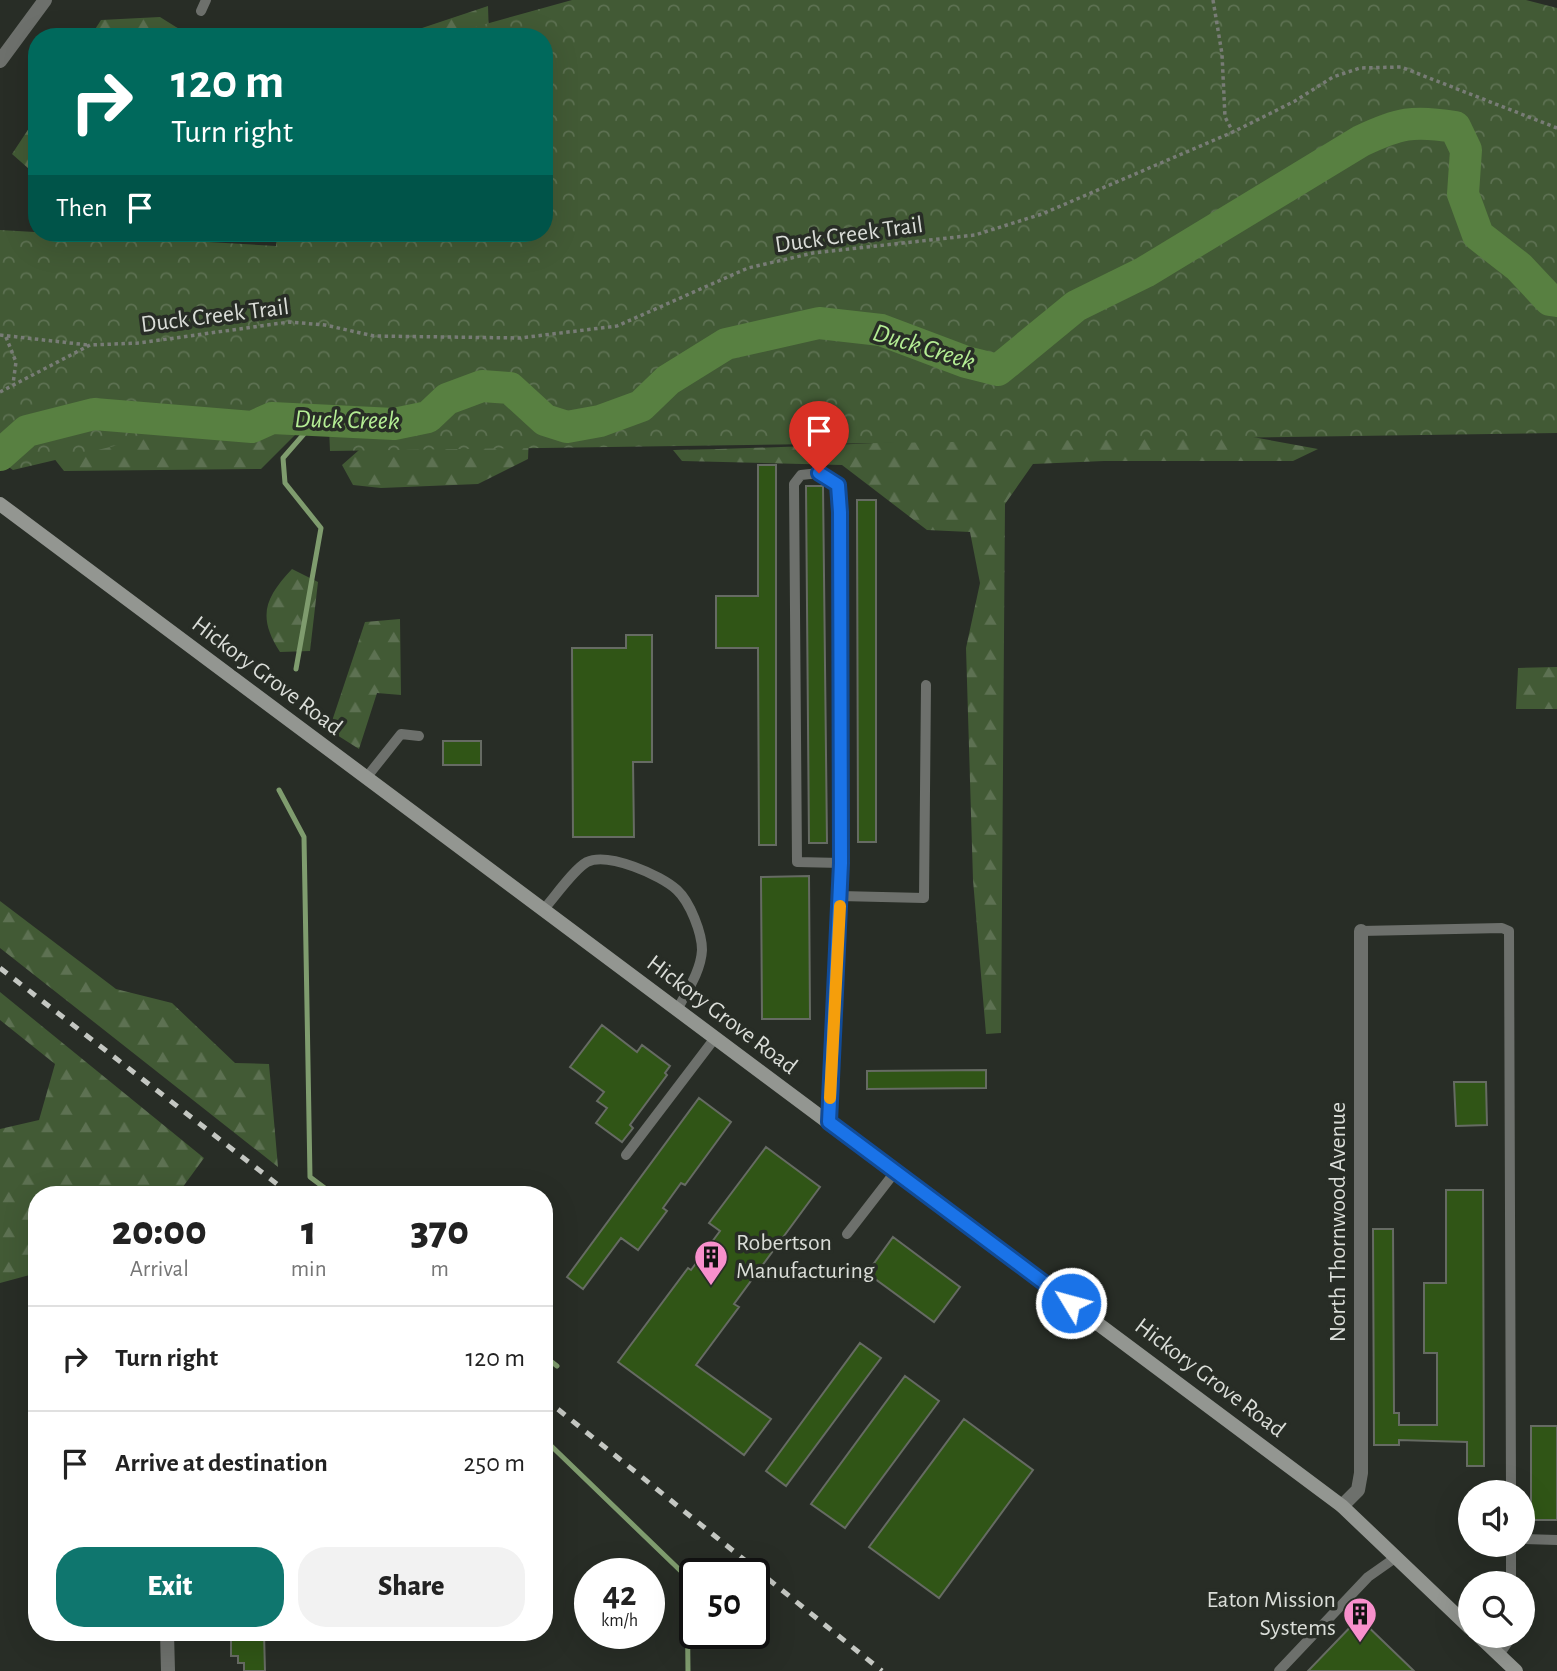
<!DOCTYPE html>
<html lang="en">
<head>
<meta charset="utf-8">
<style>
	:root { --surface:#fff; --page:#f2f2f2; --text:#222; --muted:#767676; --line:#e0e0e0; --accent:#0f766e }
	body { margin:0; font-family:"Alegreya Sans",sans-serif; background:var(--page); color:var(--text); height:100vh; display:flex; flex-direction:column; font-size:26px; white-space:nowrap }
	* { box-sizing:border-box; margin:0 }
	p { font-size:23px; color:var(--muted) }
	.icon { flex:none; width:38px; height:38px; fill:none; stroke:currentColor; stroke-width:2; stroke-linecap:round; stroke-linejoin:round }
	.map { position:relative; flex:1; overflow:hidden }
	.drawer { position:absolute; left:28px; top:1186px; width:525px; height:455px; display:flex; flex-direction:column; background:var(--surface); border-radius:28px; box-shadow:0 7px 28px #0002 }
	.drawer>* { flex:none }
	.top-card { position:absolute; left:28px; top:28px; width:525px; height:214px; border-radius:28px; box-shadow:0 7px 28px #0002; background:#00695c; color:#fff; overflow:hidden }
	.controls { position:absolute; left:1458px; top:1480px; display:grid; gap:14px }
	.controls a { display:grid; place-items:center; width:77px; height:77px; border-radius:50%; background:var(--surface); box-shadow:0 7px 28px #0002; font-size:35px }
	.speed { position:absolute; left:574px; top:1558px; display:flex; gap:14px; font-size:35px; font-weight:700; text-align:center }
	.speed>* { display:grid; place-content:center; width:91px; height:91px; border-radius:50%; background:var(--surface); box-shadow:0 7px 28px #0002; line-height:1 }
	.speed small { font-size:18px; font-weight:400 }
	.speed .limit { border:4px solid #111; border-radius:10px; background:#fff; color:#111 }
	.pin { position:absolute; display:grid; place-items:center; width:60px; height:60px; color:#fff; margin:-72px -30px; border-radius:50% 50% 50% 0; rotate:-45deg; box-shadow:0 0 7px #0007 }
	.pin .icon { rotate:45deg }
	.me { position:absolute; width:77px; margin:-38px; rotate:307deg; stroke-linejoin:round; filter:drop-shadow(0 0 5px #0008) }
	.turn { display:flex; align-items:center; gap:24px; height:147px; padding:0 28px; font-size:32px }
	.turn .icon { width:91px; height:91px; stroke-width:2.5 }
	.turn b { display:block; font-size:49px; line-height:60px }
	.then { display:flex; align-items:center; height:66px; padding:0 28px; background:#0003; gap:14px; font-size:26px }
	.eta { display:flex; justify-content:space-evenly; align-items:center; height:119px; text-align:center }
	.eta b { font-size:42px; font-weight:800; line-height:49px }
	.button { display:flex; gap:14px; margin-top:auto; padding:14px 28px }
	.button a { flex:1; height:80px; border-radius:28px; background:var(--accent); color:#fff; font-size:28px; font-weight:800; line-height:80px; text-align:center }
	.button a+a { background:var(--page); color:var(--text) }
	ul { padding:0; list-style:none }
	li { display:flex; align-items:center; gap:21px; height:105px; padding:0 28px; border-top:2px solid var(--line) }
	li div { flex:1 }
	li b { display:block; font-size:26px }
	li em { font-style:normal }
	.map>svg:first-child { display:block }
</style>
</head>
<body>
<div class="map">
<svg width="1557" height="1671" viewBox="0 0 1557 1671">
	<defs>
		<pattern id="forest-firs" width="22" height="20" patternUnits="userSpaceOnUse" patternTransform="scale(1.75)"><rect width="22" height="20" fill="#425a35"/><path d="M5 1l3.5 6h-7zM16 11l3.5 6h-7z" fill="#5d7152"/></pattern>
		<pattern id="park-crowns" width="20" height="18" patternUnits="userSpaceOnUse" patternTransform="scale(1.75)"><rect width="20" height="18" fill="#425a35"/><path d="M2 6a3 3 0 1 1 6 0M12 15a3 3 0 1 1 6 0" fill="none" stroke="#5d7152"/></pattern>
	</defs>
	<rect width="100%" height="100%" fill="#282d26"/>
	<path fill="url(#forest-firs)" d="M488,6L489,37H395Z
		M160,17L192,37H90L101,20Z
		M37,116V176L12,154Z
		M300,412L302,428L261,469L64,471L45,447L170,428L246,434Z
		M1204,428L1318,449L1293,461H1104L1033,464L1005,504L1001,1033L986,1034L973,880L966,648L980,583L970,532L927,530L842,465L682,461L673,450C851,447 1027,433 1204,428Z
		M529,435L528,459L478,484L381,488L353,485L342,465L367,443Z
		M292,569L318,582L310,651L280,652C257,616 265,598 292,569Z
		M400,619L401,695L377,693L359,749L329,730L365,622Z
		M1557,667V709H1516L1518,668Z
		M0,901L116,989L172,1003L235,1063L269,1064L278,1167L0,948Z
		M0,992L204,1158L177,1195H37V1273L0,1283V1129L39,1120L55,1064L0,1020Z"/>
	<path fill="url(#park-crowns)" d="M572,0H1526L1557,8V433L330,451L328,405H288L13,470L0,461V230L276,246L277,233H544V37H439Z"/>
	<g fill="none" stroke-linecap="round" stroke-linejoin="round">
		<path stroke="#7f9c6e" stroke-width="5" d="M296,669L321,528L285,483L283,458L317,419
			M279,790L304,837L310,1177L334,1195
			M544,1356L557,1366
			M544,1439L687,1577L688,1671"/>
		<path stroke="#588041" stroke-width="32" d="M0,455L27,431L94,414L252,427L272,418L394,424L428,417L447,399L482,386L510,388L545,420L567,427L600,421L641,406L668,380L726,344L819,323L881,330L966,362L998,370L1076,306L1145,272L1361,141C1399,123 1413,120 1455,127L1466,150L1463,194L1478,235L1519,267L1550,300L1557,301"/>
	</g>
	<path fill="#305516" stroke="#666b63" stroke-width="2" d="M758,465H776V845H759L758,648H716V596H758Z
		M806,486H823L827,843H809Z
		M857,500H876V842H858Z
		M626,635H652V762H633L634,837H573L572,648H626Z
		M443,741H481V765H443Z
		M809,876L810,1019H762L761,877Z
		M602,1025L637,1052L642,1045L670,1066L665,1073L667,1075L630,1125L633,1128L622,1142L596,1123L607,1108L597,1101L604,1092L570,1067Z
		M986,1070V1088L867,1089V1071Z
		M1454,1082H1486L1487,1125L1456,1126Z
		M699,1098L731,1122L685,1185L681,1183L663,1208L667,1211L638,1250L621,1238L583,1289L567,1277Z
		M766,1147L820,1187L734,1304L739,1307L696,1365L771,1419L744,1455L618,1362L688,1268L691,1270L720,1231L709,1223Z
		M1446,1190H1483L1484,1466H1467V1442L1399,1440V1445H1374L1373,1229H1393L1394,1413H1399V1425H1437V1353H1424V1283H1446Z
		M893,1237L960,1287L934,1322L867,1273Z
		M860,1343L881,1358L786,1486L766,1471Z
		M905,1376L939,1401L845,1528L811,1504Z
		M964,1419L1033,1470L939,1598L869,1547Z
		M1531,1426H1557V1520H1531Z
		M1359,1618L1414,1671H1308Z
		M231,1633H264L265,1671H244V1663H238V1656H231Z"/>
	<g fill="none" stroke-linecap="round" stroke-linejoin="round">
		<path stroke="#787c76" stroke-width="3.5" stroke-dasharray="3.5 3.5" stroke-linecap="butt" d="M1213,0L1222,54L1225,117L1233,132
			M0,335L88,345
			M6,337L16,362L13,384
			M0,392L90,345L139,343L289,322L325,325L374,336L520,338L617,326L748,268L813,253L975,235L1042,214L1233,132L1295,101L1333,77L1360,68L1401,67L1557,128"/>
		<path stroke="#6d706c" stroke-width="10" d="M201,11L206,0
			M366,778L401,734L419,736
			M840,896L924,898L926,685
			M543,910C554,898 574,869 587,862C608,852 661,875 677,890C690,902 702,933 702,950C701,971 687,991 677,1010
			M1361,931L1502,928L1509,931L1511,1493
			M829,1122L841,863L840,512L838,485L819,473L801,475L794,484L797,862L841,863
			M626,1155L715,1038
			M847,1234L895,1172
			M1522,1539L1557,1540
			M1511,1545V1584
			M1499,1655L1512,1636
			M1279,1671L1368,1577L1395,1558"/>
		<path stroke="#6d706c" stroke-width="14" d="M0,61L45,0
			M1342,1506L1358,1490L1361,1473V931
			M167,1633L168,1671"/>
		<path stroke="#939691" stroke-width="14" d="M0,504L1342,1506L1470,1628
			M1479,1636L1516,1671"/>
		<path stroke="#c4c7c2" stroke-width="5" stroke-dasharray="9 9" stroke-linecap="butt" d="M0,968L291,1195
			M544,1398L882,1671"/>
	</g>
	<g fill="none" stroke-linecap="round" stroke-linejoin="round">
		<g stroke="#114b97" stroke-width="18">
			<path id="route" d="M819,473L838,485L840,512L841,863L829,1122L1071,1303"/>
		</g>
		<use href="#route" stroke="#1a73e8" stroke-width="12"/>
		<path stroke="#f59e0b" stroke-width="12" d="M830,1098L840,906"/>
	</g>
	<defs>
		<g id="building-pin" transform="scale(1.75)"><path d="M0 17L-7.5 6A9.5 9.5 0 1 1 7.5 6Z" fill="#f890cc" stroke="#282d26"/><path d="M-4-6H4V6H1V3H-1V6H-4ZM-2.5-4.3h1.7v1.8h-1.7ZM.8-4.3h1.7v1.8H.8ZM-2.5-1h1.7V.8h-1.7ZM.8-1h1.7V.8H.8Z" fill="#111"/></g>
	</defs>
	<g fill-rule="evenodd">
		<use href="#building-pin" x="711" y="1257"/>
		<use href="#building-pin" x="1360" y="1614"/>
	</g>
	<g text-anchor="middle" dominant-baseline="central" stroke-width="7" stroke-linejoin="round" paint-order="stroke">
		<g font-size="24" fill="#daddd8" stroke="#282d26">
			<text transform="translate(849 235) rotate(-8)">Duck Creek Trail</text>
			<text transform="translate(215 316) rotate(-7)">Duck Creek Trail</text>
			<text transform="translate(267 676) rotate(37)">Hickory Grove Road</text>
			<text transform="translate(722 1015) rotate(37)">Hickory Grove Road</text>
			<text transform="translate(1338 1222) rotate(-90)">North Thornwood Avenue</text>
			<text transform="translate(1210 1378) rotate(37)">Hickory Grove Road</text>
		</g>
		<g font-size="24" fill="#daddd8" stroke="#282d26" text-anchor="start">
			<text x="736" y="1243">Robertson<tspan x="736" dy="28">Manufacturing</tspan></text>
			<text x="1336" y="1600" text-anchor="end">Eaton Mission<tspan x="1336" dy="28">Systems</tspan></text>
		</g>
		<g font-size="26" font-style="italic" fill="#b4ed94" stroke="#282d26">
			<text transform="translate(924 347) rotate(17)">Duck Creek</text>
			<text transform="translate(347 420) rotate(1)">Duck Creek</text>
		</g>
	</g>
</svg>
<div class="controls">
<a><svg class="icon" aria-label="sound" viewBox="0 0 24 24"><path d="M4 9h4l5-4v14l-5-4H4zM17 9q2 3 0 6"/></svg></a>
<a><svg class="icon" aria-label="search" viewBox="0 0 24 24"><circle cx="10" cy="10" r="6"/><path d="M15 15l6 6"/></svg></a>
</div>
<div class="speed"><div>42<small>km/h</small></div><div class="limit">50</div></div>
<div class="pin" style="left:819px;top:473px;background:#d93025"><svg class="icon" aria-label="arrive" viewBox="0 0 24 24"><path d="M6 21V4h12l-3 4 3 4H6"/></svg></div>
<svg class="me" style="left:1071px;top:1303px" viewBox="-20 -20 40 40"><circle r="17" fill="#1a73e8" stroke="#fff" stroke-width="3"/><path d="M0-11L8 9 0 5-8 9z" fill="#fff"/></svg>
<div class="top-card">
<div class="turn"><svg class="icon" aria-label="right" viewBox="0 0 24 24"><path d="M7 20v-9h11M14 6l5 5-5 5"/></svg><div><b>120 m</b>Turn right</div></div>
<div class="then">Then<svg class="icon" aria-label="arrive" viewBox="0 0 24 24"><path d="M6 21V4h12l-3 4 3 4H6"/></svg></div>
</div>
<section class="drawer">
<div class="eta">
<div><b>20:00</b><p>Arrival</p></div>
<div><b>1</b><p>min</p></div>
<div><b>370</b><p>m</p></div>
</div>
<ul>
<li><svg class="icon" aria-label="right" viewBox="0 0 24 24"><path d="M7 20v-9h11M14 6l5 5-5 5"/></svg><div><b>Turn right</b></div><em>120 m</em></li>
<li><svg class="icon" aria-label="arrive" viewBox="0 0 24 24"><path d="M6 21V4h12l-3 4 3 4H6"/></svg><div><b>Arrive at destination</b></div><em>250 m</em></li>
</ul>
<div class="button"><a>Exit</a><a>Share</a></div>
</section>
</div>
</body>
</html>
